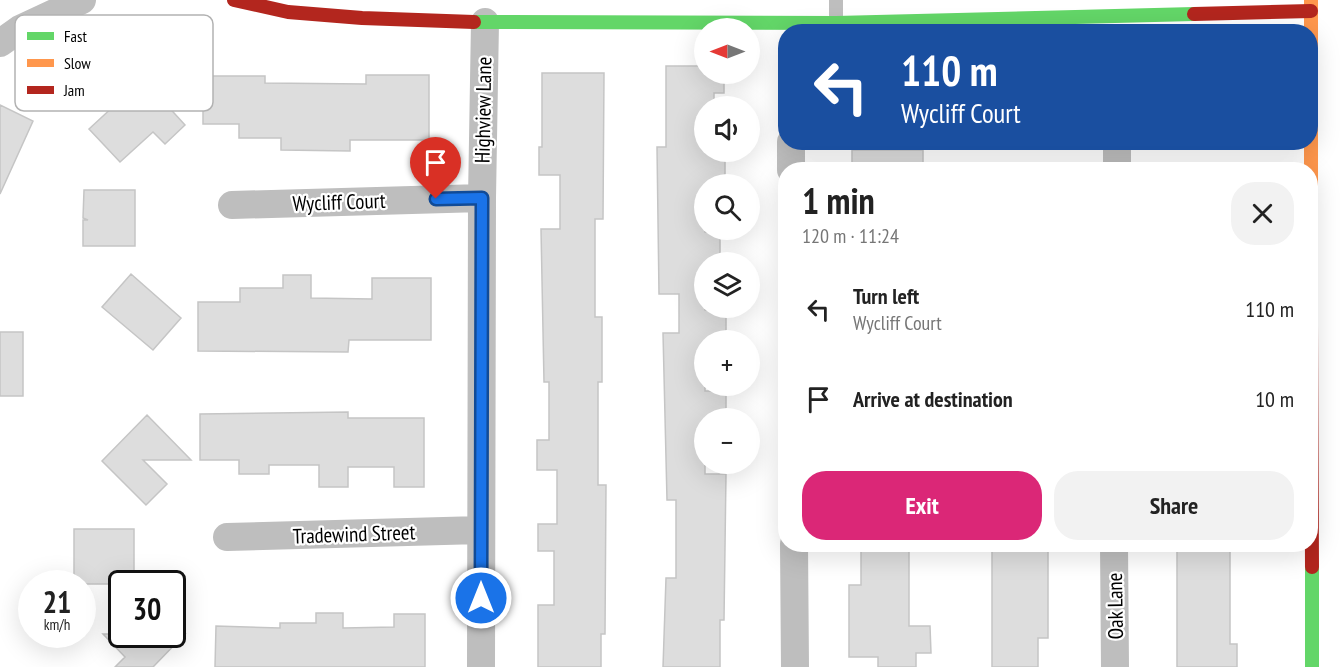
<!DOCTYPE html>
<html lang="en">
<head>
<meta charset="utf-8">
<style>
	:root { --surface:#fff; --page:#f2f2f2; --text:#222; --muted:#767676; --accent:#db2777 }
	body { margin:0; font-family:"PT Sans Narrow",sans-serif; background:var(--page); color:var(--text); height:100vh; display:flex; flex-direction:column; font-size:22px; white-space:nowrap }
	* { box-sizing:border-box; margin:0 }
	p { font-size:20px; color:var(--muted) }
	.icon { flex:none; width:33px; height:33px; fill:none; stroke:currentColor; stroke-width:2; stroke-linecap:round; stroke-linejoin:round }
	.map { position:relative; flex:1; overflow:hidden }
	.sheet { position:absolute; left:778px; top:162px; width:540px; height:390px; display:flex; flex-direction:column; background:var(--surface); border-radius:24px; box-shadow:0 6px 24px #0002 }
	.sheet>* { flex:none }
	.top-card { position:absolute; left:778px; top:24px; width:540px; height:126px; border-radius:24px; box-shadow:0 6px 24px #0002; background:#1a4fa0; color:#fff; overflow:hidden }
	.needle { width:39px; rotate:270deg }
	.fabs { position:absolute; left:694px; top:18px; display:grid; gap:12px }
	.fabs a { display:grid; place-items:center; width:66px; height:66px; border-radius:50%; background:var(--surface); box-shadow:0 6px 24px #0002; font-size:30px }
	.speed { position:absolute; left:18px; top:570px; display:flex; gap:12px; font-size:30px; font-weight:700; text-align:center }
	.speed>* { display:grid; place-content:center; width:78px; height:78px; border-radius:50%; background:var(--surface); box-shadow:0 6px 24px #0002; line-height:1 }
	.speed small { font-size:15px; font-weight:400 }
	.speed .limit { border:3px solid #111; border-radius:9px; background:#fff; color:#111 }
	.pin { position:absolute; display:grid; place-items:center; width:51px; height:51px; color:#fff; margin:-62px -26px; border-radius:50% 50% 50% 0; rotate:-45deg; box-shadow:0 0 6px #0007 }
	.pin .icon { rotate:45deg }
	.me { position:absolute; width:66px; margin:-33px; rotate:0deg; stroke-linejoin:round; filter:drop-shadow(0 0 4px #0008) }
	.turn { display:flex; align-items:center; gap:21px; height:126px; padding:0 24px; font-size:27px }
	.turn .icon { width:78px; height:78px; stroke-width:2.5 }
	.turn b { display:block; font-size:42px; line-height:51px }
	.round { display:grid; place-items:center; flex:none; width:63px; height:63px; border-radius:24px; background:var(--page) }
	.overview { display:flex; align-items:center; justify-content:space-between; height:102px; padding:0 24px }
	h1 { font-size:36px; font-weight:800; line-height:45px }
	.primary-button { display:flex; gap:12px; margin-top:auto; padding:12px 24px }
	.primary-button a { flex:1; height:69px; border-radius:24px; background:var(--accent); color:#fff; font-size:24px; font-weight:800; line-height:69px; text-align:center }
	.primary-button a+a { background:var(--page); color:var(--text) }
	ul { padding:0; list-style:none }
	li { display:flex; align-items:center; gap:18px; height:90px; padding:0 24px }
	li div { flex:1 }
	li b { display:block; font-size:22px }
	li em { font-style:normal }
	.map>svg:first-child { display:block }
</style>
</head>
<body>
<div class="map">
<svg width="1343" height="667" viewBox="0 0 1343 667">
	<rect width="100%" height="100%" fill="#fff"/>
	<path fill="#ddd" stroke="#c5c5c5" stroke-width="1.5" d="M666,66H705V74H724V93H714V106H705V152H725V178H720V184H705V232H720V262H705V310H726V340H705V391H726V418H705V474H726L724,620H720V667H663L666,578H676V500H667L663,333H679V294H659L657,147H666Z
		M542,73H604L603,219H595V317H602V382H598V485H606L605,634H601V667H538V605H554V551H538V524H557V470H537V440H549V382H544L541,229H560V175H539V147H542Z
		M366,75H429V140H350V151L281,150V138H239V124H203V76H265V83L366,84Z
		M143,79L185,125L165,144L153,132L120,162L89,129Z
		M0,105L33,121L0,194Z
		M852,150H923V170H852Z
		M84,190H135V246H83V220H88L83,218Z
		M131,274L181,318L153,350L102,307Z
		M283,275H311V298L372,299V278H431V340H349L348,352L198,351V302H240V288H283Z
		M0,332H23V396H0Z
		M348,412V418H424V487H394V467H348V487H319V465H269V474H239V460H200V414Z
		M147,415L191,460H143L167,484L146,505L102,461Z
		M74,529H134V584H74Z
		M992,544H1048V638H1038V667H992Z
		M1177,544H1230V644H1237V667H1177Z
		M861,545H909V626H930L931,653H916V667H878V657H849V585H861Z
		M316,613H343V628L394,627V614H425V667H215L216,626L280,628V623H316Z
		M103,634H185L153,667H115L125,657Z"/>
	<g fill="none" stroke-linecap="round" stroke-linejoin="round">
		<path stroke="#bebebe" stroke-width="14" d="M836,0V23"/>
		<path stroke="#bebebe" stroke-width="28" d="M0,43L20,29L82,0
			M791,142V170
			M1117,170V142
			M232,205L482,198
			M227,537L480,530
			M794,544L795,667
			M1114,544L1115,667
			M481,667L482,198L485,22"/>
		<path stroke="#63d668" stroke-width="14" d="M474,22L836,23L1194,14
			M1312,567V667"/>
		<path stroke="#ff974d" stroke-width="14" d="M1311,0V325"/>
		<path stroke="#b3261e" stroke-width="14" d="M234,0L288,12L362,18L474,22
			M1194,14L1311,11
			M1311,325L1312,567"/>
	</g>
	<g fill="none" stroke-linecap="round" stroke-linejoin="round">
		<g stroke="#114b97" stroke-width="15">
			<path id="route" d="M436,199L482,198L481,598"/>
		</g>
		<use href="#route" stroke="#1a73e8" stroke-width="10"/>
	</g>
	<g text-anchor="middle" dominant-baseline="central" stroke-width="4.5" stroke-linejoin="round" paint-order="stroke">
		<g font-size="21" fill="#000" stroke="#fff">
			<text transform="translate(483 110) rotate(-89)">Highview Lane</text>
			<text transform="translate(339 202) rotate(-2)">Wycliff Court</text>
			<text transform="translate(354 534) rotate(-2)">Tradewind Street</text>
			<text transform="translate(1115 606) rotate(-91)">Oak Lane</text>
		</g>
	</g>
	<rect x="15" y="15" width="198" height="96" rx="9" fill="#fff" stroke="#b2b2b2" stroke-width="1.5"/>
	<rect x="27" y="32" width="27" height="8" fill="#63d668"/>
	<rect x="27" y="59" width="27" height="8" fill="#ff974d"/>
	<rect x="27" y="86" width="27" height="8" fill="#b3261e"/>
	<g font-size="16" fill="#000">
		<text x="64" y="42">Fast</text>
		<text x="64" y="69">Slow</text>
		<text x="64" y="96">Jam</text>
	</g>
</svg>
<div class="fabs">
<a><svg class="needle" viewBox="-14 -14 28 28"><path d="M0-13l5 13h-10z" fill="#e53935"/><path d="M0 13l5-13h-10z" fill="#767676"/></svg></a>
<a><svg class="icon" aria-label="sound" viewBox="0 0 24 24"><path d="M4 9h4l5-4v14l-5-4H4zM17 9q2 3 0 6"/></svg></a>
<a><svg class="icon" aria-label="search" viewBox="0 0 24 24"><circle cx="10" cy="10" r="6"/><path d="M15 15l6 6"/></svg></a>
<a><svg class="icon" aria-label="layers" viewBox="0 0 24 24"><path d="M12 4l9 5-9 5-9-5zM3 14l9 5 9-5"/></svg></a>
<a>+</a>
<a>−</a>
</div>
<div class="speed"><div>21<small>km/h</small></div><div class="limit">30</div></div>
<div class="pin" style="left:436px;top:199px;background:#d93025"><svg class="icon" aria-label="arrive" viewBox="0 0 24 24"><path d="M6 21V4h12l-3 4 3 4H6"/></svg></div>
<svg class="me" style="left:481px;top:598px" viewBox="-20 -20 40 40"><circle r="17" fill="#1a73e8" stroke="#fff" stroke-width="3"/><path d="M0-11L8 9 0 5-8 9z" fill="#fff"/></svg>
<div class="top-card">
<div class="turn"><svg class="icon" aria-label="left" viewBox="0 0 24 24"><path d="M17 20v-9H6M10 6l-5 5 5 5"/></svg><div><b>110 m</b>Wycliff Court</div></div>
</div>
<section class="sheet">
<div class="overview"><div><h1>1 min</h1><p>120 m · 11:24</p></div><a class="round"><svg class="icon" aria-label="close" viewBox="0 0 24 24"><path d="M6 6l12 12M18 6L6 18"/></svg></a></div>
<ul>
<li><svg class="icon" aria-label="left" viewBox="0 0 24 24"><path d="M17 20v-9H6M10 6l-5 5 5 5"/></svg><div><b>Turn left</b><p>Wycliff Court</p></div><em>110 m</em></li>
<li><svg class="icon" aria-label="arrive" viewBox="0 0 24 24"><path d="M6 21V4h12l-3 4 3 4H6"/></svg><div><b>Arrive at destination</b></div><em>10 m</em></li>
</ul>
<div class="primary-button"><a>Exit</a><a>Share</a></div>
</section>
</div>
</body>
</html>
